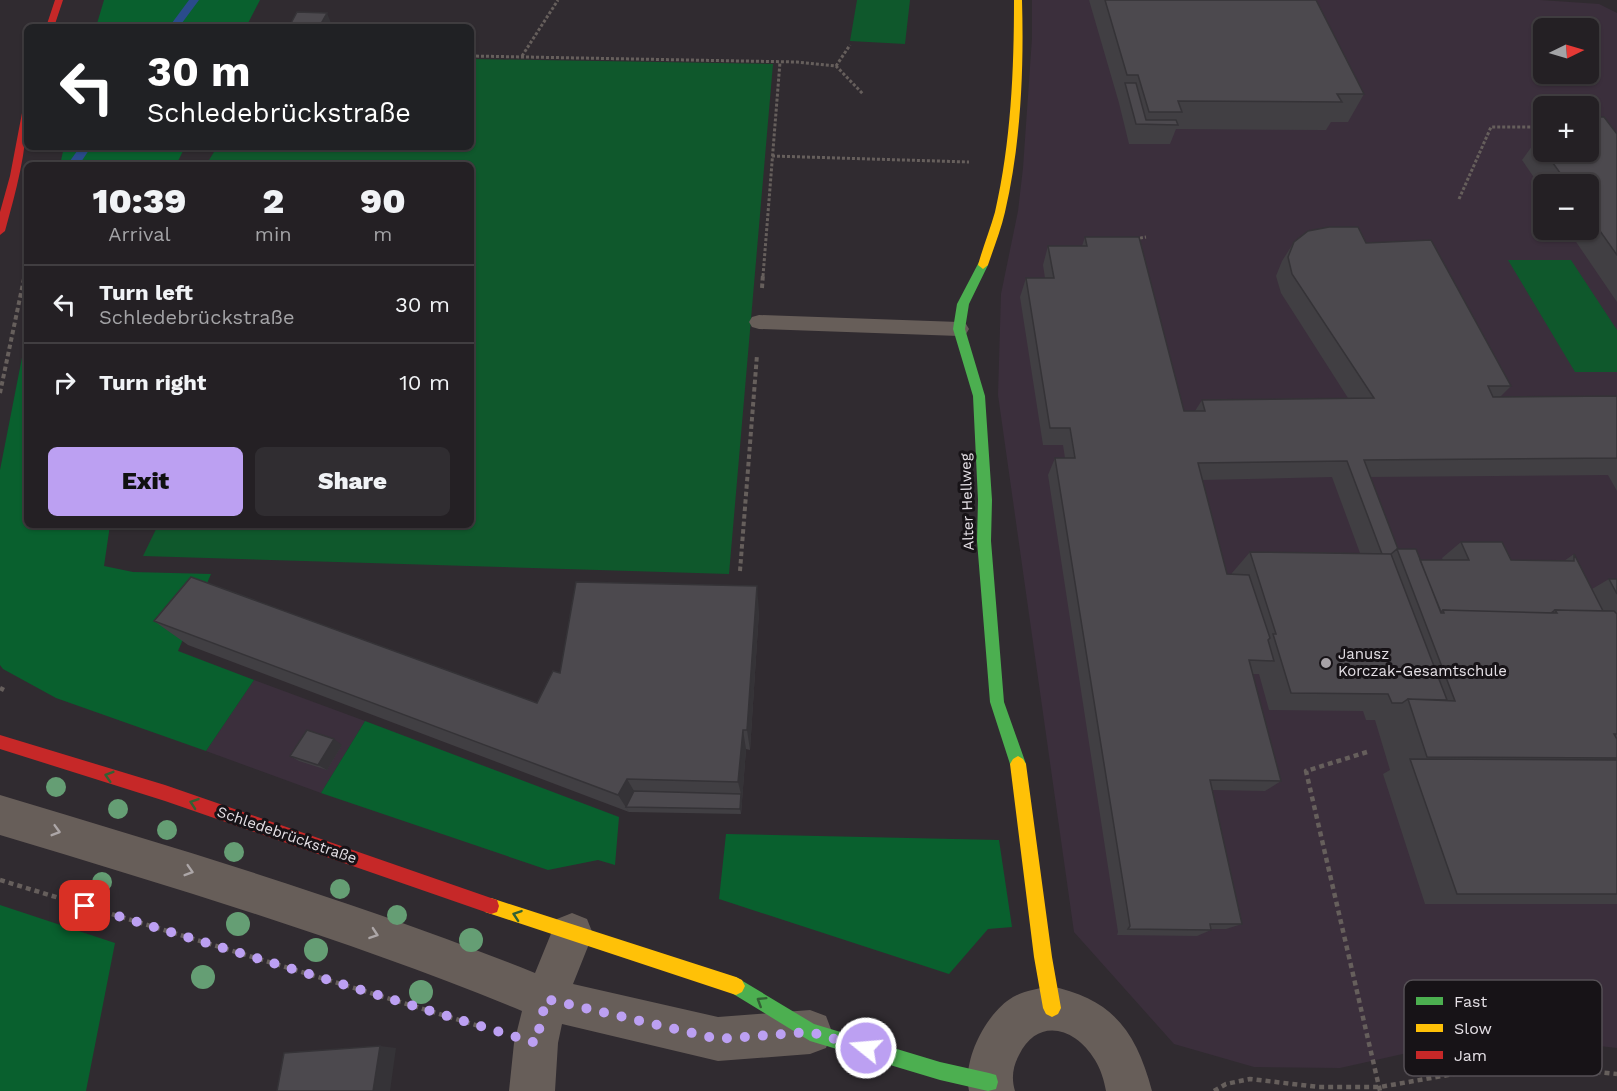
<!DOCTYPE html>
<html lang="en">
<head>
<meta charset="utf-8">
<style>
	:root { --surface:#242024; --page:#302d31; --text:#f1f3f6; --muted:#a3a3a6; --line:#413e41; --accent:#bca0f2 }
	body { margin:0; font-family:"Work Sans",sans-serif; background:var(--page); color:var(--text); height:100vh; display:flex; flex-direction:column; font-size:22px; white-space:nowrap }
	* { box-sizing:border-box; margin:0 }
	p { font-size:20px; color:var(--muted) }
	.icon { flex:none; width:33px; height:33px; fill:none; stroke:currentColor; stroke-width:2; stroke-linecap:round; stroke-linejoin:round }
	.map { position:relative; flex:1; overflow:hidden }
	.sheet { position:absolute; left:24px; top:162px; width:450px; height:366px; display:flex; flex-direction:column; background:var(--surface); border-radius:9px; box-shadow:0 2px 4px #0004,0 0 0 2px var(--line) }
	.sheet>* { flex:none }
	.top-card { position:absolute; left:24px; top:24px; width:450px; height:126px; border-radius:9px; box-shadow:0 2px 4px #0004,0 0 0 2px var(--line); background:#202124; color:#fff; overflow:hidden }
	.needle { width:39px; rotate:85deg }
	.buttons { position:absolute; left:1533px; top:18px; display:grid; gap:12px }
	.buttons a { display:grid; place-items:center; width:66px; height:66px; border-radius:9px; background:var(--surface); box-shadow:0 2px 4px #0004,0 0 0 2px var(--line); font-size:30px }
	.pin { position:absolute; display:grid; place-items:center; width:51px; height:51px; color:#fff; margin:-26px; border-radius:12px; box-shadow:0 3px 9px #0006 }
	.me { position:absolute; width:66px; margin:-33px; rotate:287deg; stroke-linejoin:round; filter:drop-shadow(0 0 4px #0008) }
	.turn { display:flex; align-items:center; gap:21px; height:126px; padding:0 24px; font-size:27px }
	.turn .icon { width:78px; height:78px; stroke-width:2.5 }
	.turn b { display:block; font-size:42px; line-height:51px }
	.eta { display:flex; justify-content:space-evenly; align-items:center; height:102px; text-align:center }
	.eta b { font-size:36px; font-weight:800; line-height:42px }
	.action { display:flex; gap:12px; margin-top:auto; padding:12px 24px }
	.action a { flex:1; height:69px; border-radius:9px; background:var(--accent); color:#111; font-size:24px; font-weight:800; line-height:69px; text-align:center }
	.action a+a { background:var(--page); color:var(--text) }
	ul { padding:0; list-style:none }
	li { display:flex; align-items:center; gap:18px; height:78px; padding:0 24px; border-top:2px solid var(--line) }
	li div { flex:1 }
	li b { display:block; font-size:22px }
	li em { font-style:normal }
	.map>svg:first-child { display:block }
</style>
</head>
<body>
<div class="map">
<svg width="1617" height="1091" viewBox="0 0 1617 1091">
	<rect width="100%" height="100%" fill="#302b30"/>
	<path fill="#3b2f3c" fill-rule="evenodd" d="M1032,0H1540L1599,4L1617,13V1048L1492,1034L1340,1068L1254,1067L1174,1044L1074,932L998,395L1001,294L1018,211L1023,168L1032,38ZM1544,28H1588V74H1544ZM1544,106H1588V152H1544ZM1544,184H1588V230H1544Z
		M254,680L365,721L321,793L206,751Z"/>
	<path fill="#0f582c" d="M857,0H910L905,44L850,41Z
		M471,59L773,64L729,574L143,556L158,525H471V165H206L217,147H471Z
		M1508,260H1571L1617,330V372H1575Z"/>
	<path fill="#09602e" d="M104,0H260L246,27H96Z
		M64,147H185L176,165H60Z
		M27,332V525H110L104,566L133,572L211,574L178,651L254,680L206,751L56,698L3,669L0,665V470Z
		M365,721L619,817L615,865L598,860L548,870L321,793Z
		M726,834L999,840L1012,927L988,929L949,974L719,899Z
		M0,905L115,943L86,1091H0Z"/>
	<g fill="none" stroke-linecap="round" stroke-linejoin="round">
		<path fill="#2a4b8b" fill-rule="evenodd" d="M189,0H199L179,27H169Z
			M80,147H91L79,165H67Z"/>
		<path stroke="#665f5c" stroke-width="3" stroke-dasharray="3 2" stroke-linecap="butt" d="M471,56L797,62L836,66L863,94
			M522,56L558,0
			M836,66L850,45
			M772,156L969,162
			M1459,199L1491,127H1544
			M1135,239L1146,237
			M25,276L27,266
			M763,276L780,62"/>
		<path stroke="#665f5c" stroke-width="4" stroke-dasharray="4.5 3" stroke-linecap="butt" d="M762,288L763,274
			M0,393L25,274
			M740,571L757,355"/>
		<path stroke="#665f5c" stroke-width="4.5" stroke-dasharray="5 4" stroke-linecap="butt" d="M0,688L4,690
			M1367,752L1306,771L1380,1091
			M0,880L479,1026
			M1214,1091L1226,1084L1250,1079L1319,1087H1380L1516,1063L1617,1074"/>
		<path fill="#675e59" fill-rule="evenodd" d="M759,315L959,322L966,324L969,329L966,334L959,336L759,329L752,327L749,322L752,317Z"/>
		<path fill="#675e59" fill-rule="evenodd" d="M0,795C180,849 361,903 535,973L557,919L572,913L587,919L593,934L573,984L718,1017L810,1010L826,1016L832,1032L826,1048L810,1054L718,1061L562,1024L558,1043L555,1091H509L514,1043L522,1011C352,941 176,888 0,835Z
			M1049,986C1112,998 1136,1031 1152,1091H1106C1104,1080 1101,1070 1095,1060C1076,1028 1038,1016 1019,1055C1013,1066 1011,1078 1015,1091H969C962,1060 986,1013 1013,997C1024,991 1037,989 1049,986Z"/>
		<path fill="#4caf50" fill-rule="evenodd" d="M983,261L988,265L969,304L965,329L985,396L992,500L991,541L1004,702L1026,764L1023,769L1018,772L1013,769L1010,764L990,702L977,541L978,500L973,396L953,329L957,304L979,262Z
			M736,977L814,1024L940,1062L989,1073L996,1075L998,1082L996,1089L988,1091L940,1080L810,1041L730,992L727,986L730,980Z"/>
		<path fill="#ffc107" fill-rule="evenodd" d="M1014,0H1022C1024,70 1021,143 1005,212C1001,230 994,247 988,265L983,269L978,265C983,247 990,230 995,212C1011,143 1014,70 1014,0Z
			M1018,756L1023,759L1026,764L1052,957L1061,1008L1058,1014L1052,1017L1046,1014L1043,1008L1034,957L1010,764L1013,759Z
			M491,898L736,977L742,980L745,986L742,992L736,995L491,914L485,912L483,906L485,900Z"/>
		<path fill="#c62828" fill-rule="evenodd" d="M55,0H63L54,27H46Z
			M27,110C27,152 16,191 5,231L0,235V212L10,176L22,113Z
			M0,735L165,785L491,898L497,900L499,906L497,912L491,914L165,801L0,749Z"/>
	</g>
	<g fill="#659e74">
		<circle cx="56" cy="787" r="10"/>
		<circle cx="118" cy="809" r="10"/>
		<circle cx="167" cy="830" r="10"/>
		<circle cx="234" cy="852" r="10"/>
		<circle cx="102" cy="882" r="10"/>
		<circle cx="340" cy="889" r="10"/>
		<circle cx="397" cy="915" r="10"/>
		<circle cx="238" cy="924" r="12"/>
		<circle cx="471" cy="940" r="12"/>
		<circle cx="316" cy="950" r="12"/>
		<circle cx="203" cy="977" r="12"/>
		<circle cx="421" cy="992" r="12"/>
	</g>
	<path fill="#413f43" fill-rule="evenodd" d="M1089,0H1316L1364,94L1348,122H1331L1326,130L1176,129L1170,144H1129L1119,103Z
		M1544,121V152H1588L1617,134V302L1568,230H1588V184H1544V192L1522,160L1535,142L1531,137Z
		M1085,237L1184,411H1195L1202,400L1348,398L1281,293L1276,276L1282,261L1294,242L1366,243L1511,386L1500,397L1617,396V491L1608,475L1370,477L1398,549L1420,560H1443L1442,558L1461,542L1511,560L1564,561L1574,554L1592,589L1609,579H1617V904H1425L1383,774L1390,770L1375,720H1366L1363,711L1269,710L1259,674H1253L1281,781L1265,791L1212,790L1242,924L1226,929H1211V930L1197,936L1117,935L1118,932L1048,475L1055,458H1065L1063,445H1043L1020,297L1026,278H1045L1043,265L1048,246H1082ZM1332,477L1360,553L1250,552L1232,573V574H1227L1202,480Z
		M759,611L750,750L746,749L741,814L629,812L188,645L154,621L537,703L560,673Z
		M342,745L327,770L299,761L290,756Z"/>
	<path fill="#353337" d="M327,13L331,23L329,27H319Z
		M757,586L759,611L750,750L747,730Z
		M743,730L746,749L741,814L740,809L741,794L738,782Z
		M334,739L342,745L327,770L318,765Z
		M627,779L637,796L626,807L629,812L618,795Z
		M380,1046L396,1048L390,1091H373Z"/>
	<path fill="#4c494e" stroke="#353337" stroke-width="1.5" d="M1105,0H1316L1364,94H1337L1342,102L1178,101L1182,112H1149L1138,75H1127Z
		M297,12L327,13L319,27H289Z
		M1125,83H1136L1146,120H1176L1178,125L1136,124Z
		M1588,117H1604L1617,134V255L1588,214V184H1568L1545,152H1588Z
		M1537,140H1544V149Z
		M1329,227H1358L1366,243L1431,240L1511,386H1488L1493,397L1617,396V458L1364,460L1398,549H1397L1391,554H1382L1347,461L1198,463L1227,574L1249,575L1270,638L1268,640L1274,661L1249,660L1281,781L1210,780L1242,924H1210L1211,930L1128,929L1130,926L1055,458H1075L1070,428H1050L1026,278H1054L1048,246H1087L1085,237H1139L1184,411H1205L1202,400L1374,398L1292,274L1288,257L1294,242L1308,231Z
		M1461,542H1502L1511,560L1574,561V554L1603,611L1555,610L1551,613L1443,610L1441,612L1420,560H1469Z
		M1397,549H1416L1441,613H1444L1443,610L1557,613L1555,610L1614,611L1617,614V734H1614L1617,739V758L1427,757L1408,699L1455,701Z
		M1250,552L1391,554L1447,700L1408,699L1402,703H1392L1388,694L1291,693L1273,634H1276Z
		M191,577L537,703L553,671L560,673L576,582L757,586L747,730H743L738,782L627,779L618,795L154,621Z
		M1609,579H1617V594Z
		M307,730L334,739L318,765L290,756Z
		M1410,759L1617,760V894H1457Z
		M634,791L741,794L740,809L626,807Z
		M380,1046L373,1091H277L284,1053Z"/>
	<defs><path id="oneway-chevron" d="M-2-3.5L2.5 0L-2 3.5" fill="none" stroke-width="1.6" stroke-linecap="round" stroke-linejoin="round" transform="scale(1.5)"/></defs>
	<g stroke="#326134">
		<use href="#oneway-chevron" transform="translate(109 776) rotate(-163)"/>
		<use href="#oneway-chevron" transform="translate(194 803) rotate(-161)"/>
		<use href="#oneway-chevron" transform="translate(517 915) rotate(-161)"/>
		<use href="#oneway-chevron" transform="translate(761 1001) rotate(-148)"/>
	</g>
	<g stroke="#aca6a7">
		<use href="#oneway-chevron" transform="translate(56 831) rotate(16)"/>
		<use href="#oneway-chevron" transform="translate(189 871) rotate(17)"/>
		<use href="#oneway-chevron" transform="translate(374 934) rotate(19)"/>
	</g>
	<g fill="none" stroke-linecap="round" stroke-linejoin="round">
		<path stroke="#bca0f2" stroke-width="10" stroke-dasharray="0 18" d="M85,906L536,1043L546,999L718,1039L810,1032L866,1048"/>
	</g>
	<circle fill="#a6a1a6" stroke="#171317" stroke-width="2" cx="1326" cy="663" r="6"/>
	<g text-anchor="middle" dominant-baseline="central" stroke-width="6" stroke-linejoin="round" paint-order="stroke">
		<g font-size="15" fill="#e5e0e6" stroke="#171317">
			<text transform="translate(967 502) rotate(-92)">Alter Hellweg</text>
			<text transform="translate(287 835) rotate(19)">Schledebrückstraße</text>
		</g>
		<g font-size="15" fill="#e5e0e6" stroke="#171317" text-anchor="start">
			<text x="1338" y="654">Janusz<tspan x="1338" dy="17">Korczak-Gesamtschule</tspan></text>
		</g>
	</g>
	<rect x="1404" y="980" width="198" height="96" rx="9" fill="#171317" stroke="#555055" stroke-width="1.5"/>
	<rect x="1416" y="997" width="27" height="8" fill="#4caf50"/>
	<rect x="1416" y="1024" width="27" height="8" fill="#ffc107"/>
	<rect x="1416" y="1051" width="27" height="8" fill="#c62828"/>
	<g font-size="16" fill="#e5e0e6">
		<text x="1454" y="1007">Fast</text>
		<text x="1454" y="1034">Slow</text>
		<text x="1454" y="1061">Jam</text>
	</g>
</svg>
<div class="buttons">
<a><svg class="needle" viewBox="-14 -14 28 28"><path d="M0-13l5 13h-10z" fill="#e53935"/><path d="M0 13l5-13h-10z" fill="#a3a3a6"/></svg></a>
<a>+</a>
<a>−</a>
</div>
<div class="pin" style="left:85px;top:906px;background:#d93025"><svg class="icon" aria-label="arrive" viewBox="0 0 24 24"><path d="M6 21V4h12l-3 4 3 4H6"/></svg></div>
<svg class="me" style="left:866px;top:1048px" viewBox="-20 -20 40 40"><circle r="17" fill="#bca0f2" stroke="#fff" stroke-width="3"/><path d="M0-11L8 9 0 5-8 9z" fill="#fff"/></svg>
<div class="top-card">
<div class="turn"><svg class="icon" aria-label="left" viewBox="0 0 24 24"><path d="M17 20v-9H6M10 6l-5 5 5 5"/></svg><div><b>30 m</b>Schledebrückstraße</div></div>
</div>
<section class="sheet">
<div class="eta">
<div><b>10:39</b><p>Arrival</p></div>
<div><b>2</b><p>min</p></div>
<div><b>90</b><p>m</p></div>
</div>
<ul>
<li><svg class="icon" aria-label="left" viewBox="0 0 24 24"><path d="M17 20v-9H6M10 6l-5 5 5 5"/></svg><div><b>Turn left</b><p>Schledebrückstraße</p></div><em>30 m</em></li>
<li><svg class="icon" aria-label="right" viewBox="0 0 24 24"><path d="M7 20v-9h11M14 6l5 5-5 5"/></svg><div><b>Turn right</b></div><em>10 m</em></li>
</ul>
<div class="action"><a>Exit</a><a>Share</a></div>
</section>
</div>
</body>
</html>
